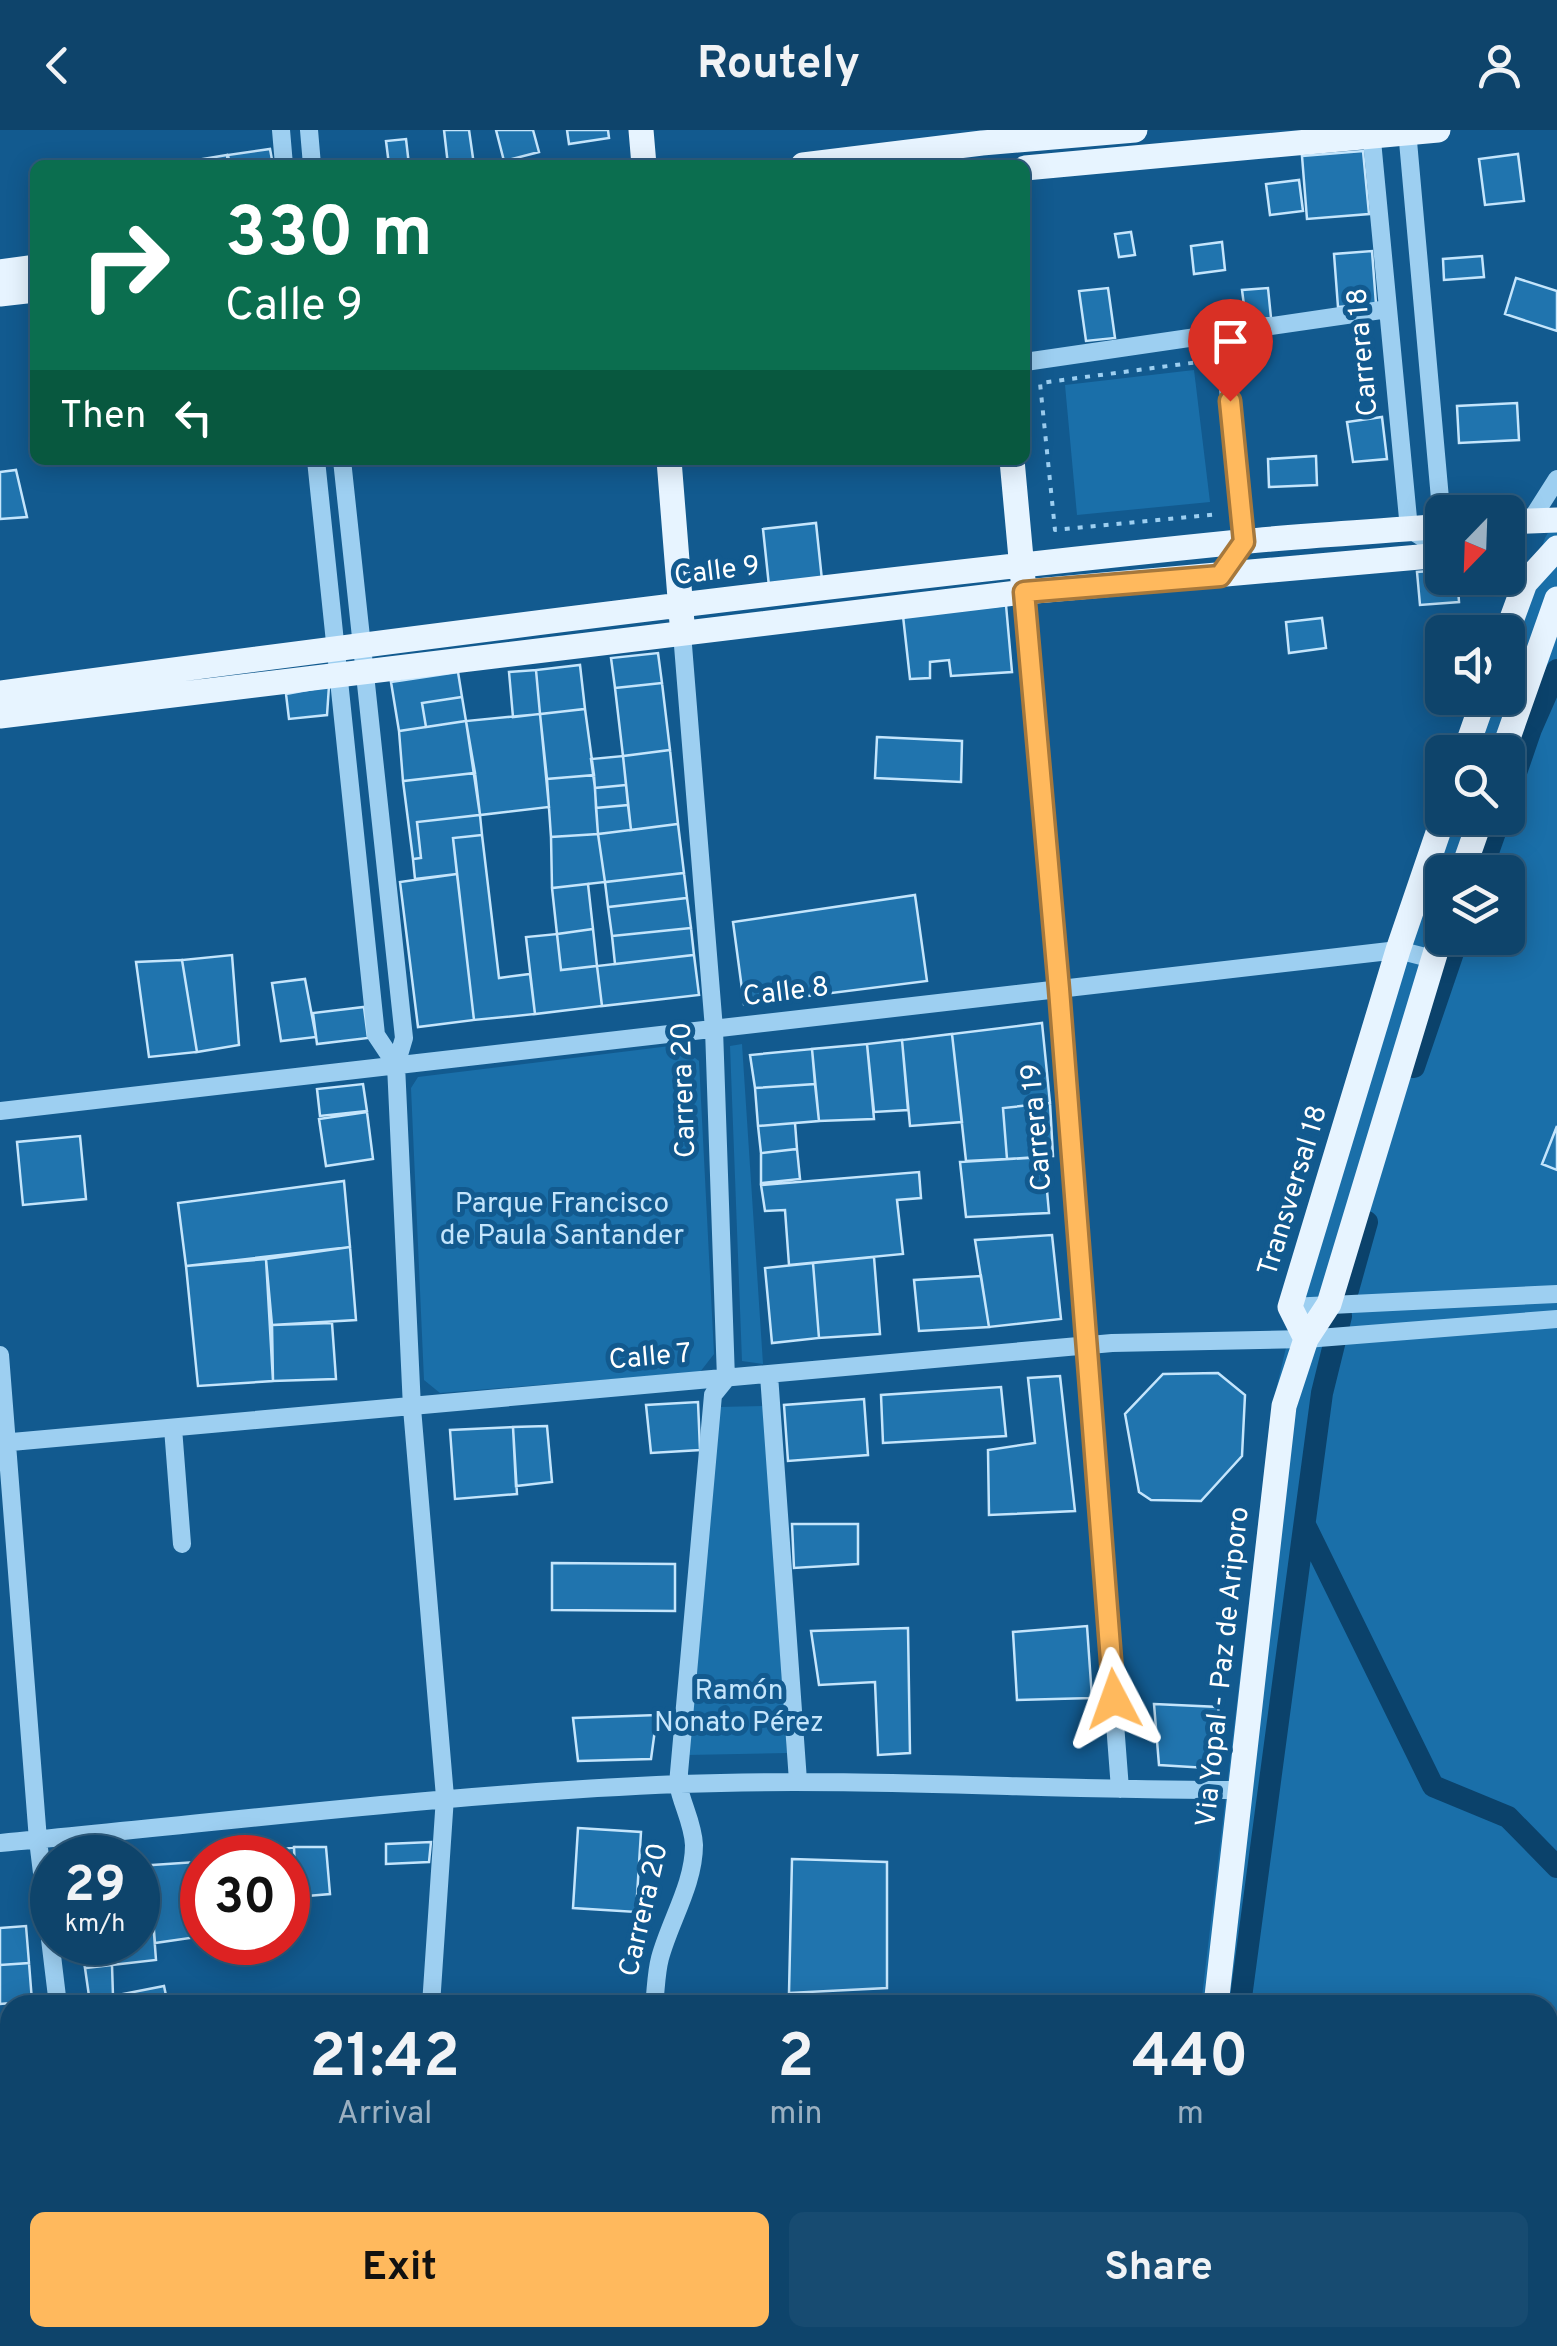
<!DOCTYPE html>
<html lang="en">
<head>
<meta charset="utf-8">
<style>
	:root { --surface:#0e446b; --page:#174b71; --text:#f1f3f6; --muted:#9bb0c1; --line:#2e5c7e; --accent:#ffb95d }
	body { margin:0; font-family:Overpass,sans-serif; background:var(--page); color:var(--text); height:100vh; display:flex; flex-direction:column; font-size:38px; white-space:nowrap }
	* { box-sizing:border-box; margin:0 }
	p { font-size:32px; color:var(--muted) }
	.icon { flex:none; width:55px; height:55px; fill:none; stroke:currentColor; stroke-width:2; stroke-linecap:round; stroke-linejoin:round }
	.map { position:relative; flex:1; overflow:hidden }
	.sheet { position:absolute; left:0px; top:1865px; width:1558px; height:352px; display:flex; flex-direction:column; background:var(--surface); border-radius:30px 30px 0 0; box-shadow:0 5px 25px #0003,0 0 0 2px var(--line) }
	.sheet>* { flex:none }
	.banner { position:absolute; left:30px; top:30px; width:1000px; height:305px; border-radius:15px; box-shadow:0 5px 25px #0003,0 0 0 2px var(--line); background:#0b6e4f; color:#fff; overflow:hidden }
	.needle { width:65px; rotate:203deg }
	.buttons { position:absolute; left:1425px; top:365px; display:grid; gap:20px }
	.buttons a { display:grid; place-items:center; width:100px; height:100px; border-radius:15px; background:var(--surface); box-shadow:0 5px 25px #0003,0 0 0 2px var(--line); font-size:50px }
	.speed { position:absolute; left:30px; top:1705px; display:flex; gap:20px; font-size:50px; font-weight:700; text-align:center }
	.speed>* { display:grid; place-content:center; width:130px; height:130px; border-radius:50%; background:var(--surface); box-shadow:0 5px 25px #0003,0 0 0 2px var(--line); line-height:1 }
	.speed small { font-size:25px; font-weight:400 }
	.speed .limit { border:15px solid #d22; background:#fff; color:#111 }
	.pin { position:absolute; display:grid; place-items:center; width:85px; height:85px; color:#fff; margin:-102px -42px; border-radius:50% 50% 50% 0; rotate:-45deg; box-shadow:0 0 10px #0007 }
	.pin .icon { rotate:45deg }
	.me { position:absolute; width:110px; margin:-55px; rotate:356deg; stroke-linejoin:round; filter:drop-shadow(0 0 8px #0008) }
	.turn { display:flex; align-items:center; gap:35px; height:210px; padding:0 30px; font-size:45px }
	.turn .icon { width:130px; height:130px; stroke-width:2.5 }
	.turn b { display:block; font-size:70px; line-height:85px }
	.then { display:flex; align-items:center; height:95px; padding:0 30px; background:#0003; gap:20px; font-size:38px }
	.eta { display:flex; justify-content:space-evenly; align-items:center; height:170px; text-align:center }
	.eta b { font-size:60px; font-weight:700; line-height:70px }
	.cta { display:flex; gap:20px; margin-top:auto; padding:20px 30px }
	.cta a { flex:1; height:115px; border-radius:15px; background:var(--accent); color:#111; font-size:40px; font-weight:700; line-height:115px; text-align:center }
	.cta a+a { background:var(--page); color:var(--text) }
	header { display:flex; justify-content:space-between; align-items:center; height:130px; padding:0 30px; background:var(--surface); font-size:45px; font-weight:700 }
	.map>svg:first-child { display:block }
</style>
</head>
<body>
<header><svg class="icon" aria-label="back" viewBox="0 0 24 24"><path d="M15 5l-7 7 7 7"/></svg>Routely<svg class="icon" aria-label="person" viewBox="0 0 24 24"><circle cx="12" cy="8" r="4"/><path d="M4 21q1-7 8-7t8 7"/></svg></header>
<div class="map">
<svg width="1557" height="2216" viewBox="0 0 1557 2216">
	<rect width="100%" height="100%" fill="#125a8f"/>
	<path fill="#1a6fa9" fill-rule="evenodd" d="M1194,240L1210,372L1077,385L1065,255Z
		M1557,387V2216H1163L1164,2208H1548V1875H1201L1272,1277L1297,1171L1448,688H1508V622H1471L1489,568H1508V515L1545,408ZM1442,742H1508V808H1442Z
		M742,914L763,1234L742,1231L730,916Z
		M678,915L699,931L714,1224L700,1242L440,1263L424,1250L411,958L418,947Z
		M763,1276L787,1623L687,1625L719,1277Z
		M0,2103L10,2116V2208H83L89,2216H0Z"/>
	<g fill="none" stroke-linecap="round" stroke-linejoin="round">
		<path stroke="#0b426b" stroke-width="22" d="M1508,666L1531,599L1557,540
			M1481,742L1500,688
			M1414,937L1458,808
			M1348,1160L1367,1092
			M1305,1395L1433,1656L1508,1687L1557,1737
			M1240,1875L1322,1263L1341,1186
			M1199,2216L1200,2208"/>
	</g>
	<path fill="#2074ae" stroke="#c4e5fc" stroke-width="2.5" d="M444,0H469L474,35H448Z
		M496,0H533L539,22L504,31Z
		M567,0H608L609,8L569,14Z
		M406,9L409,35H389L386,11Z
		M270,19L273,35H230L228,25Z
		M1363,21L1369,84L1307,89L1302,26Z
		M1518,24L1524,71L1485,75L1479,29Z
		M227,25L228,35H186L185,32Z
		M1299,50L1303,81L1270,85L1266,54Z
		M1131,102L1135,125L1119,127L1115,104Z
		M1222,112L1225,140L1194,144L1191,116Z
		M1372,121L1376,174L1338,177L1334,124Z
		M1482,126L1484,147L1444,150L1443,129Z
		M1516,148L1557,161V201L1505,184Z
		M1108,158L1115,208L1086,211L1079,161Z
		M1268,158L1271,188L1246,191L1242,160Z
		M1517,273L1519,310L1459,313L1457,276Z
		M1382,287L1387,329L1353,332L1347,292Z
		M1316,326L1317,355L1269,357L1268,329Z
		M16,340L27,387L0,389V342Z
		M816,393L822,450L769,456L763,399Z
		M1442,440V448H1467V456L1458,457L1459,472L1420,475L1417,442Z
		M1006,475L1012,542L951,546L949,530L930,532V548L910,549L903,486Z
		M1322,488L1326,518L1289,523L1286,492Z
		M658,523L662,553L615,558L611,528Z
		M580,535L585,579L540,584L536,540Z
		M536,540L540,584L513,587L509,542Z
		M458,542L462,567L422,573L426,597L399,601L391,552Z
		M662,553L670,620L623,626L615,558Z
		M329,556L327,585L289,589L286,564Z
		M462,567L466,591L426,597L422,573Z
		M585,579L594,645L547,649L540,584Z
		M540,584L549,677L480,685L466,591Z
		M466,591L475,643L403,651L399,601Z
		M877,607L962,611L961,652L875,648Z
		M670,620L678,694L631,700L623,626Z
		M623,626L626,655L595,658L591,629Z
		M475,643L480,685L417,692L421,728L413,729L403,651Z
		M594,645L598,704L551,707L547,649Z
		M626,655L628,675L596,678L595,658Z
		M628,675L631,700L598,704L596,678Z
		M480,685L482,705L453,708L457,744L415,749L413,729L421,728L417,692Z
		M678,694L684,743L605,752L598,704Z
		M598,704L605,752L552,758L551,707Z
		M482,705L499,848L530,844L535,884L474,890L453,708Z
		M684,743L687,768L608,777L605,752Z
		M457,744L474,890L418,897L400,752Z
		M588,754L593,799L557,804L552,758Z
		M915,765L927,851L744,874L733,792Z
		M687,768L691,798L612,806L608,777Z
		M691,798L694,825L615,834L612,806Z
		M593,799L597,836L561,840L557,804Z
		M557,804L561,840L597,836L602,876L535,884L526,807Z
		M232,825L239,915L197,922L182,830Z
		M694,825L699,865L602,876L597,836Z
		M182,830L197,922L149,927L136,832Z
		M305,849L316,907L281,911L272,853Z
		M364,877L368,908L317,914L313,883Z
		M1042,893L1050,973L1003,978L1007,1029L966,1031L952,904Z
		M952,904L962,992L910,996L902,910Z
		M902,910L908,980L874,982L867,914Z
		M867,914L874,989L819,991L812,919Z
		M812,919L815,954L755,958L750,925Z
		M363,954L367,981L320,986L317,959Z
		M815,954L819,991L758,996L755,958Z
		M1050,973L1053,1026L1007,1029L1003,978Z
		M367,982L373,1029L326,1036L319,989Z
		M795,993L797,1019L761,1023L758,996Z
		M1557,996V1040L1542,1034Z
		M80,1006L86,1069L23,1075L17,1012Z
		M797,1019L800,1049L761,1053V1023Z
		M1044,1027L1049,1083L966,1087L960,1032Z
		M919,1042L921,1068L897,1070L903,1124L789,1135L785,1080L765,1081L761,1055Z
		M344,1051L350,1117L186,1136L178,1073Z
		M1052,1105L1061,1189L989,1197L975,1110Z
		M350,1117L356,1190L272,1195L266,1129Z
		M874,1127L880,1204L819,1208L813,1133Z
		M266,1129L273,1251L198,1256L186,1136Z
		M813,1133L819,1208L772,1213L765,1138Z
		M981,1146L989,1197L919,1201L914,1150Z
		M332,1193L336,1249L273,1251L272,1195Z
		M1218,1243L1245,1265L1242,1326L1201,1371L1151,1370L1139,1362L1125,1284L1163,1244Z
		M1060,1246L1075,1381L989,1385L988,1320L1035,1313L1028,1248Z
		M1001,1257L1006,1306L883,1313L881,1265Z
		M864,1269L868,1325L788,1331L784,1275Z
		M698,1272L700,1320L651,1323L646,1275Z
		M547,1296L552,1352L516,1356L513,1297Z
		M513,1297L517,1364L455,1369L450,1300Z
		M792,1394H858V1434L794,1438Z
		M552,1433L675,1434V1481L552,1480Z
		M1087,1496L1092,1568L1017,1570L1013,1502Z
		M908,1498L910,1623L878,1625L875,1552L819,1555L811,1501Z
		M1154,1574L1219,1577L1207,1638L1159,1635Z
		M657,1585L651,1629L578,1631L573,1588Z
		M578,1698L641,1702L636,1782L573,1778Z
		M431,1712L429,1732L386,1734V1714Z
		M294,1717H326L330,1764L296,1767Z
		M294,1717L296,1773L288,1775V1728H245Z
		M792,1729L887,1732V1858L789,1863Z
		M202,1731V1807H197L196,1732Z
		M196,1732L197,1807L155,1813L152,1777L138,1779V1736Z
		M152,1777L156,1830L85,1838L81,1812H138V1779Z
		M26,1796L29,1833L0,1835V1798Z
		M29,1833L32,1871L0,1874V1835Z
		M112,1835L113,1866H89L85,1838Z
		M164,1856L168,1875H90L89,1866H113Z
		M460,1866L513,1872L512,1875H460Z
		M10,1910V1942L3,1943L4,1954L0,1955V1911Z
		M10,1942V1994H7L3,1943Z
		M7,1994H10V2033L0,2034V1995Z
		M695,2208H1157L1156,2216H700Z"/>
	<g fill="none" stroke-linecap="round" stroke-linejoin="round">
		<path stroke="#9dcff1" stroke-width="4" stroke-dasharray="5 8" stroke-linecap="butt" d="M1206,231L1040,253L1055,400L1219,384"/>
		<path stroke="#9dcff1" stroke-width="18" d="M281,0L284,35
			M309,0L312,35
			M1371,0L1409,399L1442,420
			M1407,0L1442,391
			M1025,232L1388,179
			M316,330L376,905L396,935
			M342,330L404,908L396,935L412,1278L445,1667L431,1875
			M1531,390L1557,349
			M1220,446L1244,411L1222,201
			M1024,462L1059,859L1120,1659
			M0,981L1398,820L1433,829
			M1290,1177L1557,1164
			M0,1225L38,1710L58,1875
			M769,1245L798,1651
			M173,1298L182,1414
			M0,1313L1112,1213L1306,1209L1557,1189
			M0,1713C227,1692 452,1663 680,1654C867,1647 1054,1661 1241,1660
			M654,1875C656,1860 656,1843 660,1828C670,1791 694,1754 694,1715C693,1693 682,1675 678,1654L713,1265L726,1249L714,899L682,503
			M143,2208L147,2216
			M657,2208L662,2216
			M1290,2208L1292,2216
			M1404,2208L1415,2216
			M1451,2208L1462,2216
			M234,2216L257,2208
			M620,2216L622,2208"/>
		<path stroke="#e7f4ff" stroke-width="25" d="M641,0L644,35
			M803,35L982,13L1135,0
			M1025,38L1438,0
			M0,142L35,137
			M0,164L35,160
			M669,330L682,493
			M1012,330L1023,450
			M1508,392L1557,390
			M1508,435L1525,453
			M1507,502L1525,453L1557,418
			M0,563C412,508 825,454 1239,412C1307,405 1375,402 1442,396
			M0,586L1024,462L1442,425
			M1465,622L1484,568
			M1503,622L1557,469
			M1462,742L1481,688
			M1306,1209L1290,1177L1398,820L1443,688
			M1216,1875L1284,1276L1306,1209L1329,1174L1442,801
			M1177,2216L1178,2208"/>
	</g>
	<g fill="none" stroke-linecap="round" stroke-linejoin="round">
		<g stroke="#a6783c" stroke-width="25">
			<path id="route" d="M1114,1569L1059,859L1024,462L1220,446L1244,412L1230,271"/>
		</g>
		<use href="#route" stroke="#ffb95d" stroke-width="18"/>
	</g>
	<g text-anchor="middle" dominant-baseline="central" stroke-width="10" stroke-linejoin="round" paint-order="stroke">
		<g font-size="28" fill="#fff" stroke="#125a8f">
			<text transform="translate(1364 222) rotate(-95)">Carrera 18</text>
			<text transform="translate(717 442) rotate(-7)">Calle 9</text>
			<text transform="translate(786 863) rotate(-7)">Calle 8</text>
			<text transform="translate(685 960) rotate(-92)">Carrera 20</text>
			<text transform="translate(1038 997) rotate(-95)">Carrera 19</text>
			<text transform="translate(1294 1061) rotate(-73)">Transversal 18</text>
			<text transform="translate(650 1228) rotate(-5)">Calle 7</text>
			<text transform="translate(1224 1537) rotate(-84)">Via Yopal - Paz de Ariporo</text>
			<text transform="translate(645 1780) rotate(-77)">Carrera 20</text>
		</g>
		<g font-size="28" fill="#c4e5fc" stroke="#125a8f">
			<text x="562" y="1075">Parque Francisco<tspan x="562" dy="32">de Paula Santander</tspan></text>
			<text x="739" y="1562">Ramón<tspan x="739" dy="32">Nonato Pérez</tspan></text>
		</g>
	</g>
</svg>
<div class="buttons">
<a><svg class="needle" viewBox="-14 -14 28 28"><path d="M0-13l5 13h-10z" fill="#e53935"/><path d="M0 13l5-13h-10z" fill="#9bb0c1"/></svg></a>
<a><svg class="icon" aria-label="sound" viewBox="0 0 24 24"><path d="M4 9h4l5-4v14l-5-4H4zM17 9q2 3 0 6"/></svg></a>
<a><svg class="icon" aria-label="search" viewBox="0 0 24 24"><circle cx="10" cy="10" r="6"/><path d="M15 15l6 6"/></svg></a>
<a><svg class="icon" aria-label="layers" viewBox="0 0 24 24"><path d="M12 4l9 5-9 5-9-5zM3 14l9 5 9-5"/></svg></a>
</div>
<div class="speed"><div>29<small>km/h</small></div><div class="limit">30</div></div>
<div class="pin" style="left:1230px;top:271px;background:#d93025"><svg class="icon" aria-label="arrive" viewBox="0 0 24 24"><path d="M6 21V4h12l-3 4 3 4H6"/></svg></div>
<svg class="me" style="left:1114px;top:1569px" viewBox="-20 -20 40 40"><path d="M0-17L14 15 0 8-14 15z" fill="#ffb95d" stroke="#fff" stroke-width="4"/></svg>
<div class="banner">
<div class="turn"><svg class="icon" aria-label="right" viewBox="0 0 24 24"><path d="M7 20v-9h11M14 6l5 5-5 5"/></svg><div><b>330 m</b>Calle 9</div></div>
<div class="then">Then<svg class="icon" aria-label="left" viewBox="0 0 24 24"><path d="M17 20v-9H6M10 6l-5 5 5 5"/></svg></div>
</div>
<section class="sheet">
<div class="eta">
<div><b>21:42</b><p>Arrival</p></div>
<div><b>2</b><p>min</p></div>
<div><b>440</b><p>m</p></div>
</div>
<div class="cta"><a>Exit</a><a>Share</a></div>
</section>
</div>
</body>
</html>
